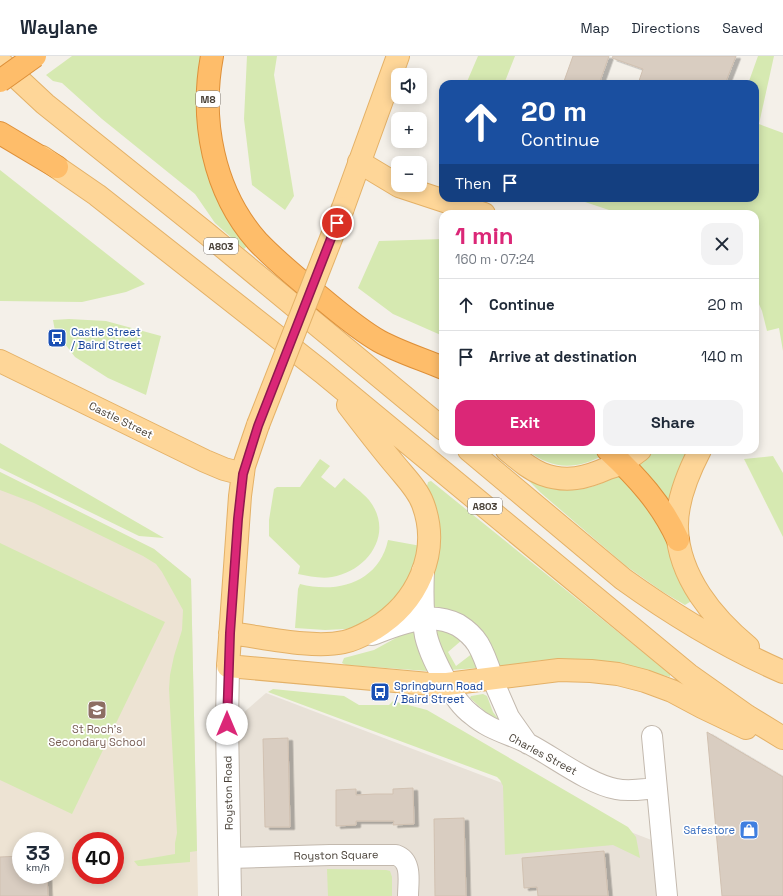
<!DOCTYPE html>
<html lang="en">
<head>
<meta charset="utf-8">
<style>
	:root { --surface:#fff; --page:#f2f2f3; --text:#1f2937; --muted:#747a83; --line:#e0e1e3; --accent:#db2777 }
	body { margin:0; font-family:"Space Grotesk",sans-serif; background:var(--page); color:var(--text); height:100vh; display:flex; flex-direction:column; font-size:15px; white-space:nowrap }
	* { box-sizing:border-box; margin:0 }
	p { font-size:13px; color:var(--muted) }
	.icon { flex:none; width:22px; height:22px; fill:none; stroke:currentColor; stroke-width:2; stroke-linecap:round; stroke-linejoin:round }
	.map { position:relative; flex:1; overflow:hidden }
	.panel { position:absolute; left:439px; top:154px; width:320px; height:244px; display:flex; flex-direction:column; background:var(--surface); border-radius:12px; box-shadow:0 2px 10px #0003 }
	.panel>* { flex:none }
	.guide { position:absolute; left:439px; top:24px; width:320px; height:122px; border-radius:12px; box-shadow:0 2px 10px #0003; background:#1a4fa0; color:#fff; overflow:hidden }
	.tools { position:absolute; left:391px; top:12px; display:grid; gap:8px }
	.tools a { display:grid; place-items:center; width:36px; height:36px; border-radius:8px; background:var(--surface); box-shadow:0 2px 10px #0003; font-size:20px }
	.speed { position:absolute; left:12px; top:776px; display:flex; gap:8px; font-size:20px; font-weight:700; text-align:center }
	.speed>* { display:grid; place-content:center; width:52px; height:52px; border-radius:50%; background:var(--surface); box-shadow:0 2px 10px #0003; line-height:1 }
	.speed small { font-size:10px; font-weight:400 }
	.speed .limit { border:6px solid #d22; background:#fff; color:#111 }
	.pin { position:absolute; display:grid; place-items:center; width:34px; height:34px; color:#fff; margin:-17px; border:2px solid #fff; border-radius:50%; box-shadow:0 1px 4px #0007 }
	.me { position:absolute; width:44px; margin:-22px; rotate:0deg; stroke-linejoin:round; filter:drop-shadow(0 0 3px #0008) }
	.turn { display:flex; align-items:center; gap:14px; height:84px; padding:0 16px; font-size:18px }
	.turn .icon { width:52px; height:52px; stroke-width:2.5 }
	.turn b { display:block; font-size:28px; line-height:34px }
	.then { display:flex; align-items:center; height:38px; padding:0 16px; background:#0003; gap:8px; font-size:15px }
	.round { display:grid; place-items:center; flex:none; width:42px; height:42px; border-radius:12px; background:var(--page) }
	.summary { display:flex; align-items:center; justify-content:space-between; height:68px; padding:0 16px }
	h1 { font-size:24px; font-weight:700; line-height:30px; color:var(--accent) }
	.cta { display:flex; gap:8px; margin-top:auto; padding:8px 16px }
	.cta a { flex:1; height:46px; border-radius:12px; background:var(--accent); color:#fff; font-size:16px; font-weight:700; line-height:46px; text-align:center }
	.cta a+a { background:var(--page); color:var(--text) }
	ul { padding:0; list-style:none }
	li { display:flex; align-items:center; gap:12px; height:52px; padding:0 16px; border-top:1px solid var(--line) }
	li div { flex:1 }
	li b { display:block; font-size:15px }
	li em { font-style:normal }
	header { display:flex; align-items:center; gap:24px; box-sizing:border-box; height:56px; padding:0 20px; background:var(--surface); border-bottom:1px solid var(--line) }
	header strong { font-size:19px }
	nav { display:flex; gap:22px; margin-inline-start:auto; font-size:14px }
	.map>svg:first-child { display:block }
</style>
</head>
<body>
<header>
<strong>Waylane</strong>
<nav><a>Map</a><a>Directions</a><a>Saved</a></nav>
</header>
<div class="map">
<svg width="783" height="840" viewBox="0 0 783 840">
	<defs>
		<filter id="shadow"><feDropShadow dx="4.5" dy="2.5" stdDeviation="0" flood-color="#0004"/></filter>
	</defs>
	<rect width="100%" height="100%" fill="#f4f0e9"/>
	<path fill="#e8e1d7" d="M266,637L662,788L667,840H230L226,672Z"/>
	<path fill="#ede3d3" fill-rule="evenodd" d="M0,416L154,493L191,523L198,840H0ZM21,785H55V819H21ZM81,785H115V819H81Z"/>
	<path fill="#d6e9b1" d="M72,0H203L200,39L263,204L247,190L244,193L215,167L195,138L102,63L62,27L53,25L46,19Z
		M247,0H277L274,19L294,140L285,154L252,129L244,63Z
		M478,0H515L504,28H466Z
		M758,0H774L759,68L783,77V295L779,272L767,275L762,255L755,239L757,226L755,224V158H621L573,142H755V28H748Z
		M0,114L145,228L126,236L82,246L0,245Z
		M443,183V280L393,258L358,232L379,185Z
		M69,263L106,265L161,280L146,339L108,322L75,301L55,275L53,264Z
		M0,387L164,482L139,480L0,412Z
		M527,394H599L604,399C576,414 552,414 527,394Z
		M653,394H689L671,450L636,407Z
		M773,400L783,417V481L744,403Z
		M320,403L330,410L321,421L335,432L344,422C352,429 362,436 369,444C395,477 368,515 332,521C321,523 309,520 298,518L300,510L269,480V464L274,433L277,431H300Z
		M0,416L154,493L191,523L197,795L190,796V806L142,810H138L134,805L175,798V787L177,777L169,633L170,619L174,600L182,574L183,554L162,516L156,508L143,500L34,447L0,434Z
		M622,417L660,465L693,544L685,549L663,536L626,510L541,437L526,422C536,425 548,430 559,433C582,437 603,428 622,417Z
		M431,425L670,618V621L620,608L590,604H543L500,610L497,609L434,555L433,521L440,485V474L437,456L427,430L428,426Z
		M388,484L421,490L418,511L387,555L353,572L346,573L325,574L295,572L298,533L300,528C338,538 379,526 388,484Z
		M0,487L165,566L72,758L0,724Z
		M416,573L428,614L427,615L346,609L342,607L344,602L374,594L405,577Z
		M436,573L449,576L462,584L448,596L456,610L473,597L479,612L450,614L436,578Z
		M273,633L344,640L359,649H389L393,645L427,654L628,771L636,781L640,802L613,789L505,799L503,730L500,724L497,721L268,636Z
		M483,638L487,640L493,656L499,664L490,660L470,642L471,640Z
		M327,813L386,814L390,815L392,821V840H328Z"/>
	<path fill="#d9cdc1" stroke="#d1c1b1" filter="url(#shadow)" d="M573,0H609L599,28H563Z
		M613,0H736L725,28H638L643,13L612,2Z
		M707,676L783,721V840H722Z
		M288,682L290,771H265L263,683Z
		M413,732L414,768L393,769L394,765H356V769L336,770V734L356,733V739L375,738H393V733Z
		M464,762L466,840H435L434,763Z
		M604,795L608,840H538L537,831L524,832L522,802Z
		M21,800V819H47L48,840H0V801Z"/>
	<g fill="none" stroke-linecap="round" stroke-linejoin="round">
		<g stroke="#c3b9ae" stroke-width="22">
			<path id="minor" d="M492,622L509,661L528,688
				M447,628C454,640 461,651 472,659C489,674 510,678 529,688C554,701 589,728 616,733C629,736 643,733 656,732
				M652,680L667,840
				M229,802L330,799H396C413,805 408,826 408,840"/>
		</g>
		<g stroke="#c3b9ae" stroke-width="24">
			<path id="tertiary" d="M423,515C422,536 422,559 426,580C430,597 439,613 447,628
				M372,578C399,568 429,554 458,569C466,574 473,580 478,588C484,598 488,610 492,622
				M228,610L227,668L230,840"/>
		</g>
		<g stroke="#e4b167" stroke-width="24">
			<path id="primary" d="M0,6L45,48L206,177L443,373
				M42,101L97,139L322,316L689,619L747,660L783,682
				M359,106L399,130L484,158
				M343,152L398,0
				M0,305L205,405L224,413L243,418
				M258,369L244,410L240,440L228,610L429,628H447L559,614L591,615L618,618L645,625L672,635L702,651L746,672
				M469,394L623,523C673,559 726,591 783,616
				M507,394C518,403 529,413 542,418C566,427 586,422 608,412C613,410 618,410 622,407C628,404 634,398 640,394
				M700,394C688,417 676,446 677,473C679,521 713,562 748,591
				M230,577C263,581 312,593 344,586C355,584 365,578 374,573C417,547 441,497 423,448C418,434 406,422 397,411C380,391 364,370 348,349"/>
		</g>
		<g stroke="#de9039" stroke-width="24">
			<path id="motorway" d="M212,0C200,64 213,135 257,185C273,202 291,217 309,232C332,250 353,270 379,285C399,296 422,303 443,312
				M0,77L57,111
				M608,394C637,421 662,448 678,484"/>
		</g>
		<use href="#minor" stroke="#fff" stroke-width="20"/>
		<use href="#tertiary" stroke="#fff" stroke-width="22"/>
		<use href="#primary" stroke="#fed698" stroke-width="22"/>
		<use href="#motorway" stroke="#febd6a" stroke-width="22"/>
		<g stroke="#e4b167" stroke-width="24" stroke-linecap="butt">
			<path id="primary-bridge" d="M258,369L343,152"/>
		</g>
		<g stroke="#de9039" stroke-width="24" stroke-linecap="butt">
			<path id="motorway-bridge" d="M0,25L35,0"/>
		</g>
		<use href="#primary-bridge" stroke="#fed698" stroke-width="22"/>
		<use href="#motorway-bridge" stroke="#febd6a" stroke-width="22"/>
	</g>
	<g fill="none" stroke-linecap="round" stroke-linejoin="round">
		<g stroke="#8e194d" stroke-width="10">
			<path id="route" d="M227,668L230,577L238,463L243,418L258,370L337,167"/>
		</g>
		<use href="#route" stroke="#db2777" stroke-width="7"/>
	</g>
	<defs>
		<g id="bus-square" transform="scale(1)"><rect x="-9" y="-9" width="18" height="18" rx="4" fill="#1a4fb4" stroke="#fff"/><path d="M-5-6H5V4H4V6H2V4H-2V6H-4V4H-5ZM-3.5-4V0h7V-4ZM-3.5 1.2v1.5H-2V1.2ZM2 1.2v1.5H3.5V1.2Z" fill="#fff"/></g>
		<g id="school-square" transform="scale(1)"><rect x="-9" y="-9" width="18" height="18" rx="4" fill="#8d6e63" stroke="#fff"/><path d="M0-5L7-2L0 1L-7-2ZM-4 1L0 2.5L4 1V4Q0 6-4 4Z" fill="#fff"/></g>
		<g id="shop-square" transform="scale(1)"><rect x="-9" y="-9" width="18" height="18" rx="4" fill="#3f7fe0" stroke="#fff"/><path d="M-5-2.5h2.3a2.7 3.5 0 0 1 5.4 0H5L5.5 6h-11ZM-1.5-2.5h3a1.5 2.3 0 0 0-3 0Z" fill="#fff"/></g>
	</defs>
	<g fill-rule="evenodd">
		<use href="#bus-square" x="57" y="282"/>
		<use href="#bus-square" x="380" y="636"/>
		<use href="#school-square" x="97" y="654"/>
		<use href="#shop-square" x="749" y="774"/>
	</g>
	<g text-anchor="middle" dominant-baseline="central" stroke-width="3.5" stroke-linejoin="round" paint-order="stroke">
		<g fill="#fff" stroke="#7f7973" stroke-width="1">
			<rect x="196" y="35" width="24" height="16" rx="3"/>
			<rect x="204" y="182" width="34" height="16" rx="3"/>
			<rect x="468" y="442" width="34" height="16" rx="3"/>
		</g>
		<g font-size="10" font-weight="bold" fill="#484037">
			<text x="208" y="43">M8</text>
			<text x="221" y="190">A803</text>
			<text x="485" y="450">A803</text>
		</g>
		<g font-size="11" fill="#164399" stroke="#fff" text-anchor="start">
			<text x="71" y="276">Castle Street<tspan x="71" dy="13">/ Baird Street</tspan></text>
			<text x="394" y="630">Springburn Road<tspan x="394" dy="13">/ Baird Street</tspan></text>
		</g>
		<g font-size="11" fill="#484037" stroke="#fff">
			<text transform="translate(121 364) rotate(26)">Castle Street</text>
			<text transform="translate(543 698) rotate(28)">Charles Street</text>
			<text transform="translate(228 737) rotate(-91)">Royston Road</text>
			<text transform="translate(336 799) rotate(-1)">Royston Square</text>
		</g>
		<g font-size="11" fill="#785e54" stroke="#fff">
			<text x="97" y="673">St Roch's<tspan x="97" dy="13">Secondary School</tspan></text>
		</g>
		<g font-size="11" fill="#366cbe" stroke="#fff" text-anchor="end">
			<text x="735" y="774">Safestore</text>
		</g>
	</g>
</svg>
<div class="tools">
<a><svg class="icon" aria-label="sound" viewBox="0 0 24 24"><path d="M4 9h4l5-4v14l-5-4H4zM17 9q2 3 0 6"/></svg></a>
<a>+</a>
<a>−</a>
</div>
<div class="speed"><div>33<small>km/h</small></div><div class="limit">40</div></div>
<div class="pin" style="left:337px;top:167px;background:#d93025"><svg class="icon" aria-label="arrive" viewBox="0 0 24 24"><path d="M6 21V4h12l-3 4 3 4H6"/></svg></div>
<svg class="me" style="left:227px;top:668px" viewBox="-20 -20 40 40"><circle r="19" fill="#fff"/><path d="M0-13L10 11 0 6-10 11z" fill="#db2777"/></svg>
<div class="guide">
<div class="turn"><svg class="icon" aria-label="ahead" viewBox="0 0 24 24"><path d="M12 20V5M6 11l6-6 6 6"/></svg><div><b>20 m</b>Continue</div></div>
<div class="then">Then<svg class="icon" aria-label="arrive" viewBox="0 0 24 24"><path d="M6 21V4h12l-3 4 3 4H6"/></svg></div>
</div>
<section class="panel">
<div class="summary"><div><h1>1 min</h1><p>160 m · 07:24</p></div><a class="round"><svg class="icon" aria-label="close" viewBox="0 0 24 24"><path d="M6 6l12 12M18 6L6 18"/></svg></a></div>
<ul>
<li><svg class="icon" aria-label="ahead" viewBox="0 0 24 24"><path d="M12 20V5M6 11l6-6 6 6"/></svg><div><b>Continue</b></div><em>20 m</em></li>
<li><svg class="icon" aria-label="arrive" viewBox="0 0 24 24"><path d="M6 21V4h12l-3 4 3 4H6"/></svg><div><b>Arrive at destination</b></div><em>140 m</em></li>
</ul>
<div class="cta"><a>Exit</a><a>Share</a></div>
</section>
</div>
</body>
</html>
